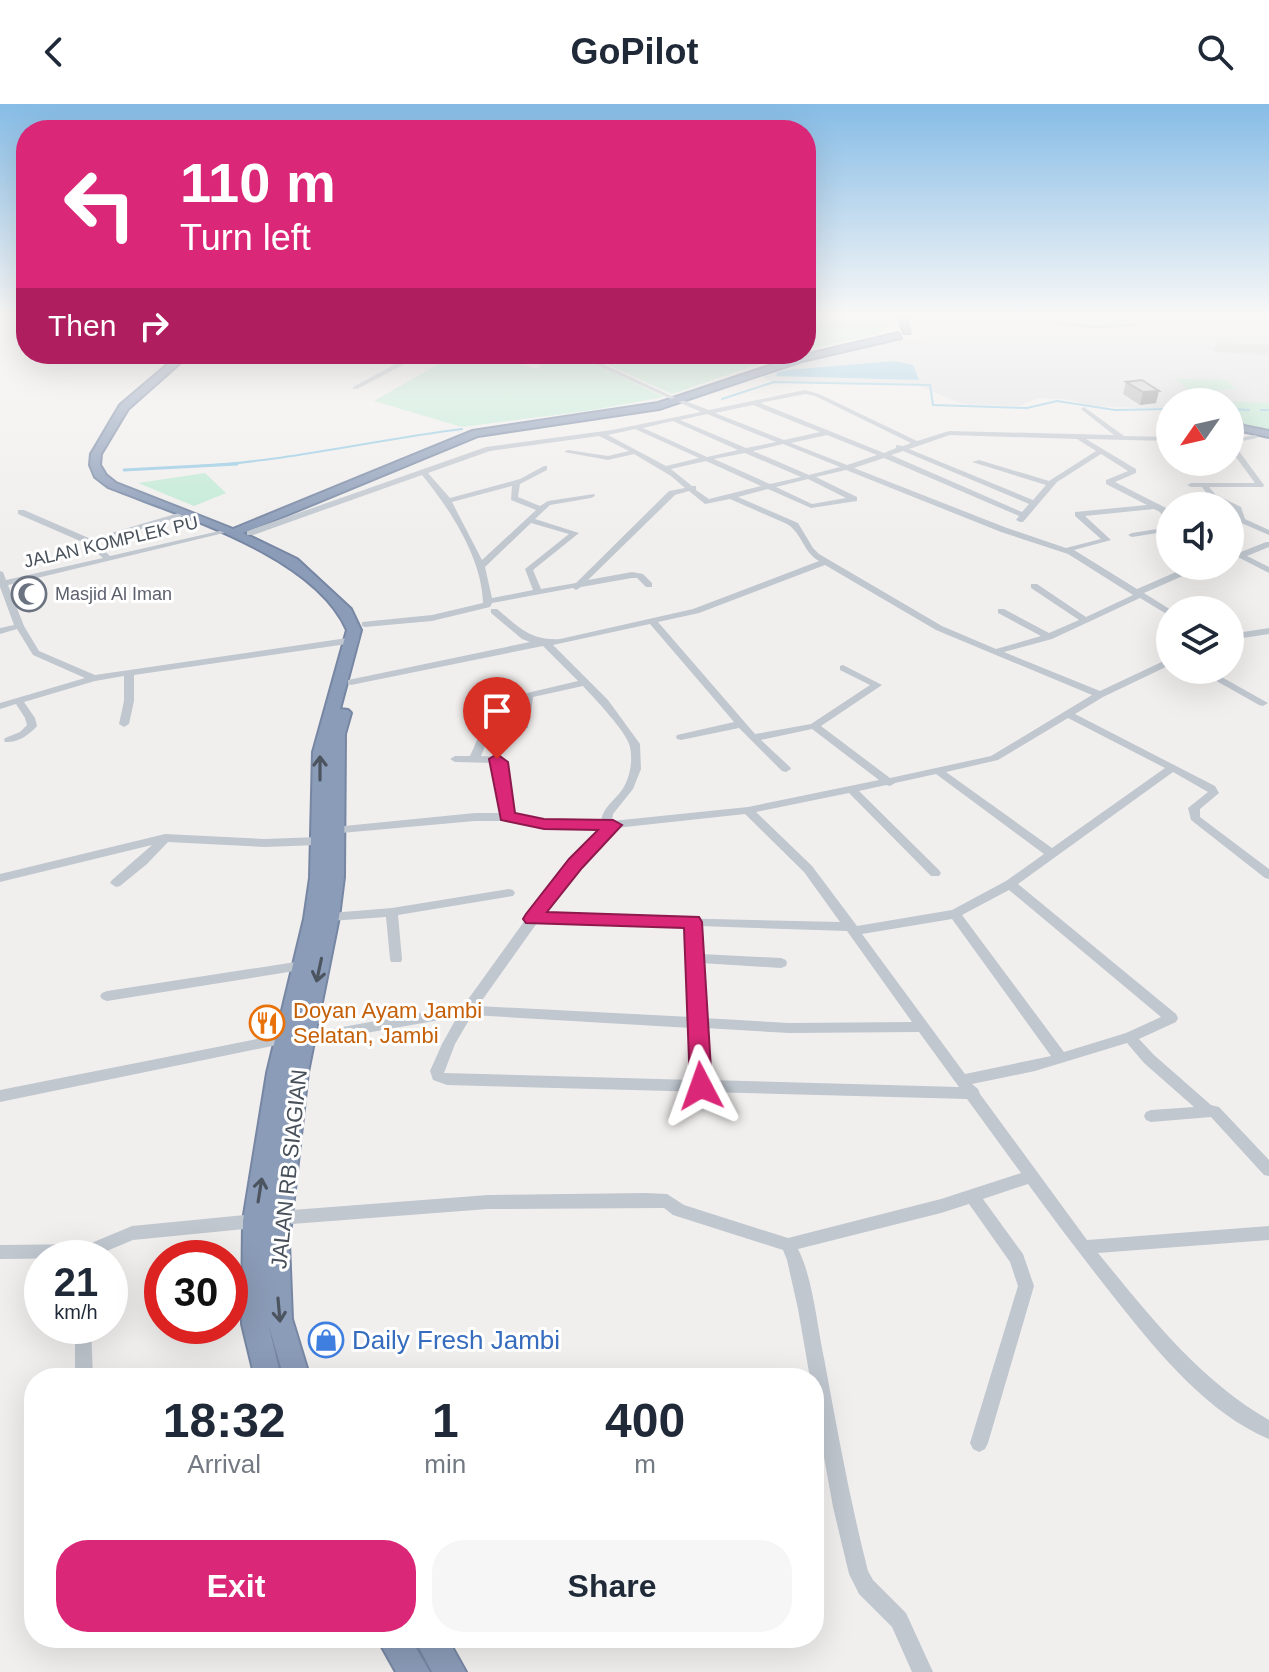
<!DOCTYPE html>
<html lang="en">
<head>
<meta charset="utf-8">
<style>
	:root { --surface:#fff; --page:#f6f6f7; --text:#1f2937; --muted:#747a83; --accent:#db2777 }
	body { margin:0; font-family:Arial,sans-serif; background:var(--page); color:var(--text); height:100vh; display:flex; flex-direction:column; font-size:30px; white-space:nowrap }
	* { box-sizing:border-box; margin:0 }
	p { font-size:26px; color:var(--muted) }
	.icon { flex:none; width:44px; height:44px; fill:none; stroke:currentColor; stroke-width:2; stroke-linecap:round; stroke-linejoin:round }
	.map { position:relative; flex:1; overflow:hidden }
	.details { position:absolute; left:24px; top:1264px; width:800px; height:280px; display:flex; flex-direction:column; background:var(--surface); border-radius:32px; box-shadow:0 8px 32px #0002 }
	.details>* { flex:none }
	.top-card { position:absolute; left:16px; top:16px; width:800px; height:244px; border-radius:32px; box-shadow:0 8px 32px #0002; background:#db2777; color:#fff; overflow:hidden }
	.needle { width:52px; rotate:236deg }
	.controls { position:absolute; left:1156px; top:284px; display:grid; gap:16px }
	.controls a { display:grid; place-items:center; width:88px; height:88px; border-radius:50%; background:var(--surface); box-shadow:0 8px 32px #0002; font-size:40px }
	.speed { position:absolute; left:24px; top:1136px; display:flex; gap:16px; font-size:40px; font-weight:700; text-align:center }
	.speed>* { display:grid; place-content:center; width:104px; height:104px; border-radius:50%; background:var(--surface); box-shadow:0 8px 32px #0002; line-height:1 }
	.speed small { font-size:20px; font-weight:400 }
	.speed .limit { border:12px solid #d22; background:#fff; color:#111 }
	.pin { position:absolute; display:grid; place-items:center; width:68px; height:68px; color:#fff; margin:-82px -34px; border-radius:50% 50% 50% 0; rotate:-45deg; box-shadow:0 0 8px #0007 }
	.pin .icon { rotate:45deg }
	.me { position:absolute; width:88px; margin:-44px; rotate:356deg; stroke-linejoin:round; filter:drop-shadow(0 0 6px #0008) }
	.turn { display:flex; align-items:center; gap:28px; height:168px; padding:0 32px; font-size:36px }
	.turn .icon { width:104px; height:104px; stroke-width:2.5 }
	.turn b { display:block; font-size:56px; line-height:68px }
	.then { display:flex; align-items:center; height:76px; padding:0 32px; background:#0003; gap:16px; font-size:30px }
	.eta { display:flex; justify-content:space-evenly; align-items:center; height:136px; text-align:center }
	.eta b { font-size:48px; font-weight:800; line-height:56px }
	.action { display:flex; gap:16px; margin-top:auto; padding:16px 32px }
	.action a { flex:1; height:92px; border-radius:32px; background:var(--accent); color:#fff; font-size:32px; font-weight:800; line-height:92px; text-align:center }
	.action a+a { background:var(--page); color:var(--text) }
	header { display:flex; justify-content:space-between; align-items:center; height:104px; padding:0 32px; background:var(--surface); font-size:36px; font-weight:800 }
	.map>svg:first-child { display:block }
</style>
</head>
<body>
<header><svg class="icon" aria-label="back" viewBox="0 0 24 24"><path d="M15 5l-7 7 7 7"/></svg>GoPilot<svg class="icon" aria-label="search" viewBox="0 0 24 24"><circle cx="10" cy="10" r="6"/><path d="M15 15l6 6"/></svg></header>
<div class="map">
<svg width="1269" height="1568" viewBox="0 0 1269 1568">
	<rect width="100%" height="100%" fill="#f1efee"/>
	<path fill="#e1e2e5" d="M907,210H961L1100,225L1141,222L1151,215L1149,210H1269V328L1230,308V298H1170V305L1093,302L1069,296L1038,294L1019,302L962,300L914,280L770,277L763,273L790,260L823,252L898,236L924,234L910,223Z"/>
	<path fill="#c1ead5" d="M806,210H887L889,222L881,229L806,246Z
		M1018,210H1130L1132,214L1127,219L1116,221Z
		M456,250H481L538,265L548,250H573L664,293L587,307L462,323L374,297Z
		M584,250H788L672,290Z
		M1176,275L1227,276L1235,285L1215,286L1224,297L1269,299V328L1244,323L1230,308V298H1202Z
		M205,369L226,389L194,402L138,379Z"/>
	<path fill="#93c9e2" d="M894,257L913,261L919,276L776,272L778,268L788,266Z"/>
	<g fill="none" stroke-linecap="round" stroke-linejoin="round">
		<path stroke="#93c9e2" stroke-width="2" d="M722,295L774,278L930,281L933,301L1027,304L1057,297L1115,306L1170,305
			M1230,305L1249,306
			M1261,306H1269
			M200,362C288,357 374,336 462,325"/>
		<path stroke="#93c9e2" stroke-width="3" d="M124,366L237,360"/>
		<path fill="#d1d1d3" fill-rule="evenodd" d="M1209,212L1264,214L1269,215V223L1203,220V214Z
			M1221,239L1269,241V251L1215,248L1212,244Z"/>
		<g stroke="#7787a3" stroke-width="4">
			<path id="highway" d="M897,210H905L910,229H904Z
				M898,229L901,234L802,257L659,305L478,332L243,429L297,455L351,505L361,526L340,605L348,606L351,609L345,630L344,773L339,813L308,968L289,1139L292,1215L310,1274H284L268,1219L281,1274H255L242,1220L243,1117L267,969L304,815L310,774L313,648L347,526C314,451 180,412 108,383L95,373L90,361L91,350L120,301L180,250H190L128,305L101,350L100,361L106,371L116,379L233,425L472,327L658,299L796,253Z
				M1230,312L1244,322L1269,327V333L1237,326L1230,320Z
				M377,1534H410L430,1568H396Z
				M414,1534H447L466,1568H432Z"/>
		</g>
		<path fill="#c0c7cf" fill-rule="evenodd" d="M964,210H985L1098,221L1137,219L1143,210H1149L1141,222L1098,225Z
			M366,250H375L399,259L416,250H424L357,285H353V283L394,261Z
			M573,250H581L676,294L671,295Z
			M805,286L819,290L917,337L949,327L1114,331L1082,306L1081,305L1084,303L1124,332L1170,333V337L1086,335L1136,365V369L1115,378L1166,404L1170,411V419H1167L1160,408L1154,405L1085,412L1111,436L1074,446L1137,485L1183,465L1180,462H1189L1193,466L1192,468L1144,489L1171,506L1170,512L1140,494L1052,535L1004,548L1100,587L1170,554V561L1103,593L1075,610L1215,682L1219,689L1200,705V713L1269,765V775L1265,774L1191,716L1188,704L1208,688L1173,668L1018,780L1176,910L1178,914L1176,918L1139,935L1154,951L1211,1001L1219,1003L1269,1056V1072L1264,1071L1211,1013L1151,1018L1146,1016L1144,1012L1146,1008L1151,1006L1194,1003L1144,959L1127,939L1035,967L972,980L978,985L980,990L1087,1136L1269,1122V1136L1098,1149C1149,1211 1198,1275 1269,1316V1335C1209,1310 1160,1251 1121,1202C1089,1162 1058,1121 1028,1080L983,1095L1023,1150L1034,1182L988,1339L985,1345L979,1348L973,1345L970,1339L1018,1182L1010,1158L969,1100L941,1109L798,1145C813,1174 817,1222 824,1254C837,1325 850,1397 868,1467L873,1476L906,1509L933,1568H912L892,1523L859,1490L849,1470L833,1403L814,1298V1274H810L798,1205L787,1156L783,1146L673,1111L664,1104L488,1105L279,1121L273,1119L271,1114L273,1109L279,1107L488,1091L646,1089L667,1090L684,1101L788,1134L941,1095L1021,1069L967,995L447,981L433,976L430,967L442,940L457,913L326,936L299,935L297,931L299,927L326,926L464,901L528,812L603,724H544L507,717H475L330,730L328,727L330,724L334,723L475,709H501L495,659L455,658L450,655L455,652H470L482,625L488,622L490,609L522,605V593L527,589L578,577L543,542L351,581L348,580V576L530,538L522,535L491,509V505H497C519,523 530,537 560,535L693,505L819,457C803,448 802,429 787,420L730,395L705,400L689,387L675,391L588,476L632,468L643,470L652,479V483H646L637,474H632L581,483L576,486L573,484L492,499L490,503L432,517L365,523L362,522V518L432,511L483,499C482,454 450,405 422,371L253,431H247V427L486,343L612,326L701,308L678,298V296L680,295L709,306ZM805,290L815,292L911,339L903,342L896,341V344L884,349L760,299ZM753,301L820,328L784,336L715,309ZM707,310L776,338L746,344L680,316ZM673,317L738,346L707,353L643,324ZM635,325L699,354L666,362L608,331ZM827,331L877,351L847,361L791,339ZM950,331L1077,335L1096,347L1049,377L979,356L972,358L1046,381L1033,396L909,345ZM599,332L629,347L608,352L568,346L564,348L608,356L634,350L671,372L685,384L669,387L576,479L541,485L533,466L579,429L535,415L550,401L591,394L595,392L594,390L548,397L540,402L518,393L520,380L547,366V362H544L520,375L450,394L428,369L490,347ZM783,340L840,363L809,371L753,347ZM903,347L1029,400L1022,408L891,351ZM745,349L801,373L770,380L714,355ZM1101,350L1128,367L1106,376V380L1147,401L1075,408V412L1101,435L1066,444L1007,424L854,364L884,354L1019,412L1016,416L1020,418H1023L1057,378ZM706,357L761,382L709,395L696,386V382H692L671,365ZM846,366L1001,428L1068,450L1133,491L1086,513L1037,480H1031V484L1079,516L1049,529L1004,505H998V509L1041,532L996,545L942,522L819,450L813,444L798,419L738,393L768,385L811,404L857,397V393L816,373ZM808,375L846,394L812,400L776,383ZM512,382L511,396L536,406L482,456L452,398ZM531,419L569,430L525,465L533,486L492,494L485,463ZM825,461L936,526L1092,591L991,652L890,674L821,622L882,581L843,561L840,562V566L870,581L811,620L755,630L658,518L699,509ZM650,520L734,618L677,631L676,633L677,635L681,636L739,624L782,667L786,668L791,665L790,663L761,636L812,625L879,676L748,703L612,717L613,710L633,685L641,665L640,640L608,596L553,541ZM583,582C594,594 627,628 630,643C633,657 630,674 622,686C614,697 603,703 601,717L544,716L512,710L505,658L501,653L481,652L491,628L528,624V620L524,619L498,621L499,613L531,609L533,593ZM1068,614L1165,664L1052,744L946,668L998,656ZM936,670L1044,750L1006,777L952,806L857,822L812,762L756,708L849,689L931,772H939L941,769L939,766L859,687L886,681L890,682L895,679ZM745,710L804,768L840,818L543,811L585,758L616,724ZM1009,786L1161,913L1126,929L1064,948L962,811ZM952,815L1051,952L965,970L862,830ZM537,819L687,822L688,851L687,854L689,857L691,913L478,902ZM699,822L847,827L912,918L789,919L704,914L701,859L781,864L786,862L787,859L786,856L781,854L701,850ZM472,911L691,924L694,976L444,969L455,940ZM705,924L789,929L919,928L959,983L708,976Z
			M1255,331L1257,332V334L1233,339L1264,381L1263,383H1209L1215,390L1241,403L1245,415L1269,426V431L1239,418L1235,406L1230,402C1218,401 1209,393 1202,383H1191L1187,381L1191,379H1255L1230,345V336Z
			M18,406H24L91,435L182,408L189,410L96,439L110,452L228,425L232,427L8,481L24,522L39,547L95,571L354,533L359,536L354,539L134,571V597L129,620L124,623L119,620L124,597V572L95,577L24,598L35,614L37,622C29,631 18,639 5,638L4,636L5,634L20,628L27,621L25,614L16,600L0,605V599L85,574L33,551L17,525L0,530V524L14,521L0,483V467L3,468L6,476L103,454L87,440L18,410Z
			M1170,423V427L1132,433L1128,431L1132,429Z
			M1266,438H1269V443L1247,452L1269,463V469L1230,449V444L1241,448Z
			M1169,452L1170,453V459L1165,455Z
			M1269,524V530L1230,536V530Z
			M1197,566H1209L1268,599L1263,602L1259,601Z
			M165,730L264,735L318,733L324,737L318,741L264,743L168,738L147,760L120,782L116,783L110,779L112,776L152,741L0,778V770Z
			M509,785L513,786L515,789L513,792L398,811L402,855L401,858H391L390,855L386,813L330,817L324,813L330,809L392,804Z
			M302,857L307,859L308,862L307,865L107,897L102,895L100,892L102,889L107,887Z
			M287,929L292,930L294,934L292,938L287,939L0,998V986Z
			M255,1110L261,1112L263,1117L261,1122L255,1124L133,1136L90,1154L0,1155V1141L89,1140L132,1122Z
			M75,1222H91L93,1274H75Z"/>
		<use href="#highway" fill="#8b9cb8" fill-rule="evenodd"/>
	</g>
	<path fill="#afb0b5" d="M1142,276L1156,299L1140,301L1123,290L1126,278Z"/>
	<path fill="#8f9093" d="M1159,287L1156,299L1140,301L1143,288Z"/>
	<path fill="#cccdd2" stroke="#8f9093" stroke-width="2" d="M1142,276L1159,287L1143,288L1126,278Z"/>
	<defs><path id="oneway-shaft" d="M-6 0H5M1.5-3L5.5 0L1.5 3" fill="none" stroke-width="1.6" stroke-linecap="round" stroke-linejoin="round" transform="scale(2)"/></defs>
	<g stroke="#4b545f">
		<use href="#oneway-shaft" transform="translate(320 664) rotate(-90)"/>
		<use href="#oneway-shaft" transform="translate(319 866) rotate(102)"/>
		<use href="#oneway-shaft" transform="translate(260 1086) rotate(-81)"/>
		<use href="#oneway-shaft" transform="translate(279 1206) rotate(85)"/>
	</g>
	<linearGradient id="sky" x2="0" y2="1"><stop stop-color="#86bce6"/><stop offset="0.49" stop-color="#f9f8f7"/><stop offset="1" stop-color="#f9f8f7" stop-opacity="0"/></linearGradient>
	<rect width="1269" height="430" fill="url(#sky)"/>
	<path fill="#db2777" stroke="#8e194d" stroke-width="2" d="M497,650L508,658L515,709L544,715L613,716L622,721L582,764L547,808L699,813L702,818L712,982L709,988L701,990L694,988L690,982L684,824L526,819L523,815L526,810L569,755L598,726L544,725L501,716L489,655Z"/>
	<defs>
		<g id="mosque-ring" transform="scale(1.8)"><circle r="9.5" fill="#fff" stroke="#6b7280" stroke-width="1.5"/><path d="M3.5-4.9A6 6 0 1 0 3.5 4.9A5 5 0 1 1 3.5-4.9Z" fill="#6b7280"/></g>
		<g id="restaurant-ring" transform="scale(1.8)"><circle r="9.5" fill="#fff" stroke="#e8710a" stroke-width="1.5"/><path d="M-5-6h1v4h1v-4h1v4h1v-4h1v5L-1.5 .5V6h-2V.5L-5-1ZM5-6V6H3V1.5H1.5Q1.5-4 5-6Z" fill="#e8710a"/></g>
		<g id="shop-ring" transform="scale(1.8)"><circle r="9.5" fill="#fff" stroke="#3f7fe0" stroke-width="1.5"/><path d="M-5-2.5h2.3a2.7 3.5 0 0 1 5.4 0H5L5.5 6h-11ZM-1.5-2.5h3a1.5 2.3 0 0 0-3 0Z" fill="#3f7fe0"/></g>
	</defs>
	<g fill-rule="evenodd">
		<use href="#mosque-ring" x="29" y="490"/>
		<use href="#restaurant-ring" x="267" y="919"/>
		<use href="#shop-ring" x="326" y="1236"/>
	</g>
	<g text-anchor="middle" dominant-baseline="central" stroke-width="6" stroke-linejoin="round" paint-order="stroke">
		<g font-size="18" fill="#48505a" stroke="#fff">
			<text transform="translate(111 438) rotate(-13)">JALAN KOMPLEK PU</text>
		</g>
		<g font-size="18" fill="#5b616d" stroke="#fff" text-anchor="start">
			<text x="55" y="490">Masjid Al Iman</text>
		</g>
		<g font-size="22" fill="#c56008" stroke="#fff" text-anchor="start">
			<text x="293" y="906">Doyan Ayam Jambi<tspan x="293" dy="25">Selatan, Jambi</tspan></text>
		</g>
		<g font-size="22" fill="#48505a" stroke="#fff">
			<text transform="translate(289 1065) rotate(-84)">JALAN RB SIAGIAN</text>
		</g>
		<g font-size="26" fill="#366cbe" stroke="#fff" text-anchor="start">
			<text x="352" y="1236">Daily Fresh Jambi</text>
		</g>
	</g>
</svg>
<div class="controls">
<a><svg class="needle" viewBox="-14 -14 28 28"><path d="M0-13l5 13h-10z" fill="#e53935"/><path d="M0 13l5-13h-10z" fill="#747a83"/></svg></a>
<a><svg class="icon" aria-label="sound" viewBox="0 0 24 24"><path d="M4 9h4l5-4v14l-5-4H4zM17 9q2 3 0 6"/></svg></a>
<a><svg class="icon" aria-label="layers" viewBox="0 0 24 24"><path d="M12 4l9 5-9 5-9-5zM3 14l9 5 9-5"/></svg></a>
</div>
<div class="speed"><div>21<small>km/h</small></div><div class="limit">30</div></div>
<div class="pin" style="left:497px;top:655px;background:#d93025"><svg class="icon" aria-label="arrive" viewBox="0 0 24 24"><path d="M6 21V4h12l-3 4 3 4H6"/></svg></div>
<svg class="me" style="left:701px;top:982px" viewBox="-20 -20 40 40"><path d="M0-17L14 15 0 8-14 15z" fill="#db2777" stroke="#fff" stroke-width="4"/></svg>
<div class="top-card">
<div class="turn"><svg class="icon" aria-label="left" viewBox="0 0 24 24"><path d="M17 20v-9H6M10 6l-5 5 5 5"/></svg><div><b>110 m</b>Turn left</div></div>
<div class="then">Then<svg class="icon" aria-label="right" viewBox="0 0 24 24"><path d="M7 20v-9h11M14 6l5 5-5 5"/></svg></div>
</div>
<section class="details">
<div class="eta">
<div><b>18:32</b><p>Arrival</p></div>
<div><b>1</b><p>min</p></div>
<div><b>400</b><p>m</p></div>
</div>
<div class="action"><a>Exit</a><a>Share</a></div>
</section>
</div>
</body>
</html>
